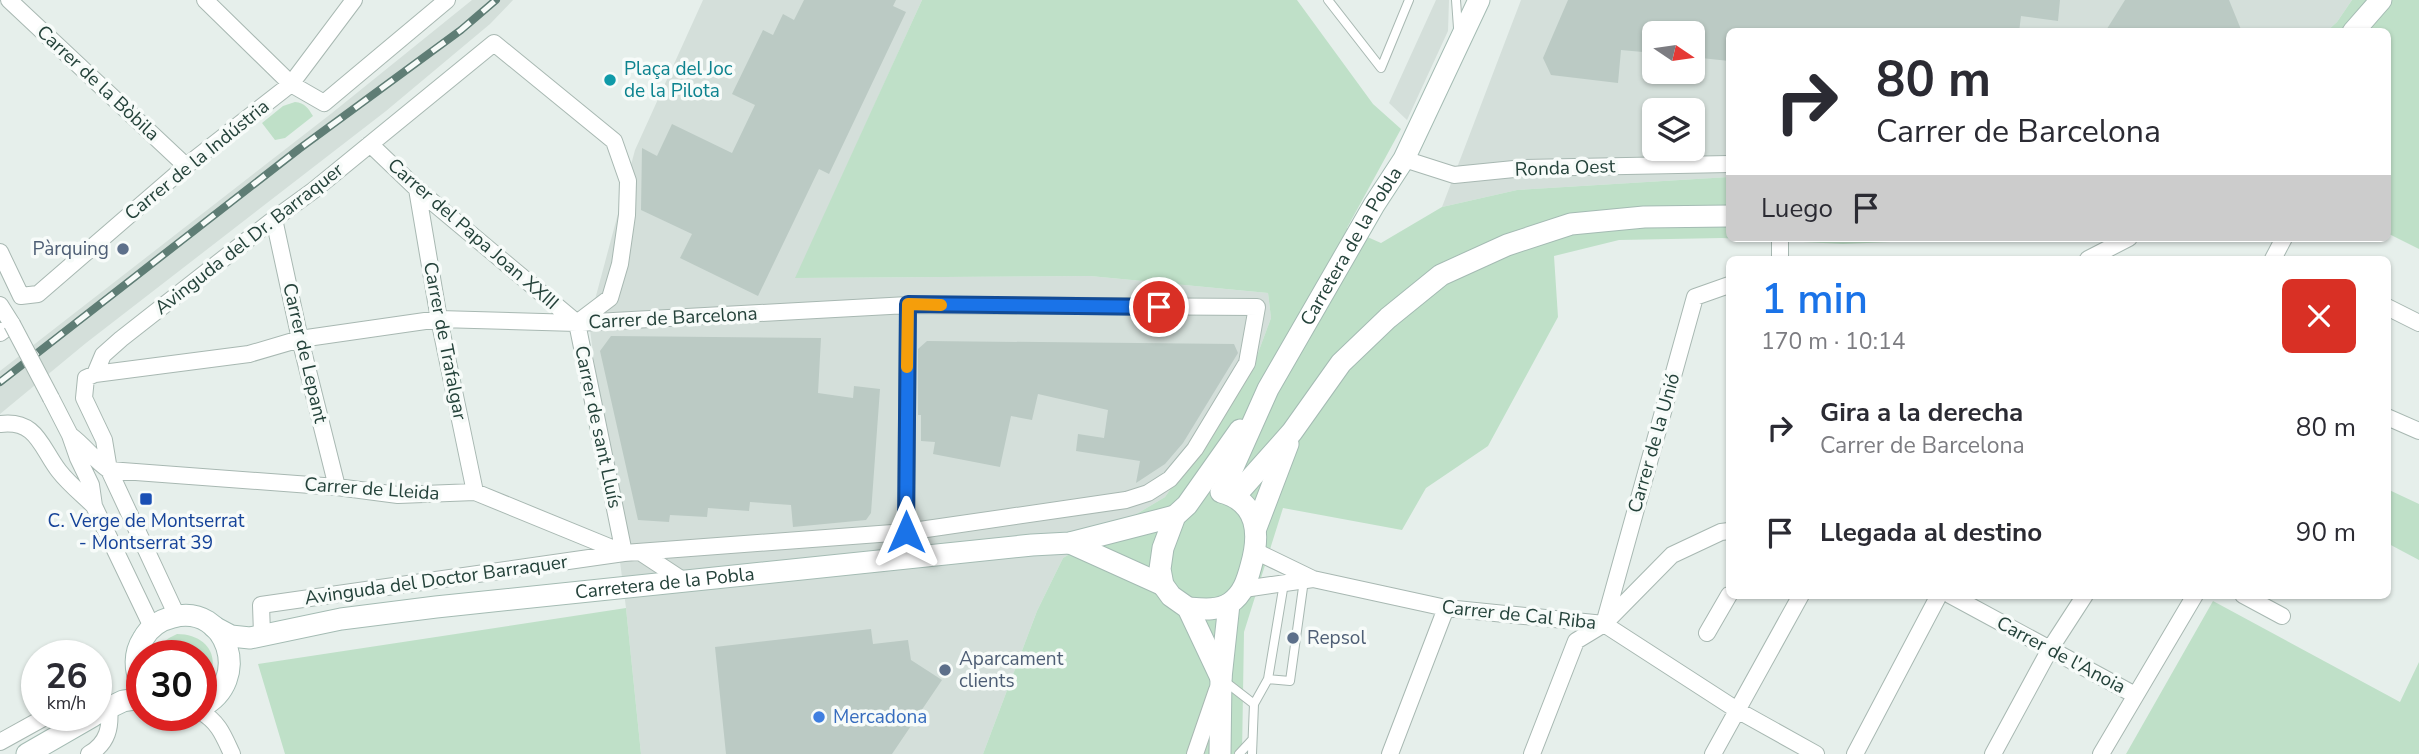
<!DOCTYPE html>
<html lang="es">
<head>
<meta charset="utf-8">
<style>
	:root { --surface:#fff; --page:#f7f7f7; --text:#2b2b33; --muted:#7c7c81; --accent:#1a73e8 }
	body { margin:0; font-family:"Nunito Sans",sans-serif; background:var(--page); color:var(--text); height:100vh; display:flex; flex-direction:column; font-size:26px; white-space:nowrap }
	* { box-sizing:border-box; margin:0 }
	p { font-size:23px; color:var(--muted) }
	.icon { flex:none; width:38px; height:38px; fill:none; stroke:currentColor; stroke-width:2; stroke-linecap:round; stroke-linejoin:round }
	.map { position:relative; flex:1; overflow:hidden }
	.drawer { position:absolute; left:1726px; top:256px; width:665px; height:343px; display:flex; flex-direction:column; background:var(--surface); border-radius:10px; box-shadow:0 2px 5px #0004 }
	.drawer>* { flex:none }
	.guide { position:absolute; left:1726px; top:28px; width:665px; height:214px; border-radius:10px; box-shadow:0 2px 5px #0004; background:#fff; color:var(--text); overflow:hidden }
	.needle { width:46px; rotate:103deg }
	.tools { position:absolute; left:1642px; top:21px; display:grid; gap:14px }
	.tools a { display:grid; place-items:center; width:63px; height:63px; border-radius:10px; background:var(--surface); box-shadow:0 2px 5px #0004; font-size:35px }
	.speed { position:absolute; left:21px; top:640px; display:flex; gap:14px; font-size:35px; font-weight:700; text-align:center }
	.speed>* { display:grid; place-content:center; width:91px; height:91px; border-radius:50%; background:var(--surface); box-shadow:0 2px 5px #0004; line-height:1 }
	.speed small { font-size:18px; font-weight:400 }
	.speed .limit { border:10px solid #d22; background:#fff; color:#111 }
	.pin { position:absolute; display:grid; place-items:center; width:60px; height:60px; color:#fff; margin:-30px; border:4px solid #fff; border-radius:50%; box-shadow:0 2px 7px #0007 }
	.me { position:absolute; width:77px; margin:-38px; rotate:0deg; stroke-linejoin:round; filter:drop-shadow(0 0 5px #0008) }
	.turn { display:flex; align-items:center; gap:24px; height:147px; padding:0 35px; font-size:32px }
	.turn .icon { width:91px; height:91px; stroke-width:2.5 }
	.turn b { display:block; font-size:49px; line-height:60px }
	.then { display:flex; align-items:center; height:66px; padding:0 35px; background:#0003; gap:14px; font-size:26px }
	.round { display:grid; place-items:center; flex:none; width:74px; height:74px; border-radius:10px; background:var(--page) }
	.head { display:flex; align-items:center; justify-content:space-between; height:119px; padding:0 35px }
	h1 { font-size:42px; font-weight:600; line-height:52px; color:var(--accent) }
	ul { padding:0; list-style:none }
	li { display:flex; align-items:center; gap:21px; height:105px; padding:0 35px }
	li div { flex:1 }
	li b { display:block; font-size:26px }
	li em { font-style:normal }
	.map>svg:first-child { display:block }
</style>
</head>
<body>
<div class="map">
<svg width="2419" height="754" viewBox="0 0 2419 754">
	<rect width="100%" height="100%" fill="#e6efeb"/>
	<path fill="#d4dfda" fill-rule="evenodd" d="M472,0H513L490,24L386,111L86,343L0,414V371L332,113Z
		M703,0H922L796,278L1090,276L1268,293L1271,318L1252,369L1165,497L1063,558L1037,611L983,754H641L626,608L589,322L635,150Z
		M1436,0H1449L1448,31L1407,120L1389,103Z
		M1521,0H2352L2337,22L2326,32H1729V177L1517,190L1442,207ZM1654,33H1692V72H1654ZM1654,110H1692V149H1654Z"/>
	<path fill="#bfe0c8" d="M922,0H1297L1373,104L1401,129L1347,228L1381,243L1442,207L1517,190L1729,177V238H1986L1843,244L1722,238L1619,240L1554,256L1558,317L1488,446L1426,488L1402,530L1283,508L1244,632L1242,754H983L1037,611L1063,558L1165,497L1252,369L1271,318L1268,293L1090,276L795,278Z
		M2352,0H2419V249L2387,233V32H2326L2337,22Z
		M295,102C305,103 308,108 313,116L285,138L275,140L262,123L283,106Z
		M2387,489L2419,504V560L2387,543Z
		M2213,601L2400,702L2419,662V754H2126Z
		M626,608L641,754H285L258,664Z
		M177,634C210,634 225,663 201,687V656H155C159,644 166,639 177,634Z"/>
	<path fill="#bbcac4" d="M804,0H896L893,6L906,12L829,174L819,169L758,296L680,258L692,234L641,210L642,148L657,156L672,124L732,153L755,105L732,94L763,30L773,35L783,14L794,20Z
		M1568,0H2060L2058,21L2021,16L2019,32H1729V61L1692,57V33H1654V53L1621,50L1618,83L1551,75L1543,58Z
		M2125,0H2229L2242,32H2105Z
		M611,336L821,338L818,393L853,398L854,386L880,389L871,513L866,520L793,527L791,505L750,502L749,511L708,508L707,517L670,515L669,522L638,520L600,351Z
		M927,341L1234,344L1238,353L1183,443L1165,464L1136,483L1140,461L1076,451L1078,434L1104,438L1108,410L1038,394L1032,420L1011,416L1000,467L933,454L935,442L921,441V415H918V349Z
		M871,629L873,644L908,640L911,660L942,680L892,754H726L715,647Z"/>
	<g fill="none" stroke-linecap="round" stroke-linejoin="round">
		<g stroke="#a8b8b2" stroke-width="10">
			<path id="lane" d="M1328,0L1381,68L1409,0
				M1456,0L1458,28
				M1268,679L1290,681L1304,580
				M1223,680L1254,704
				M1239,754L1252,740
				M1252,754L1254,704L1268,679L1284,583"/>
		</g>
		<g stroke="#a8b8b2" stroke-width="18">
			<path id="street" d="M9,0L186,166
				M205,0L291,84L324,103L447,0
				M370,144L417,189L577,323
				M1404,159L1454,175L1524,168L1729,164
				M417,189L439,319L475,492
				M274,219L300,339L337,487
				M0,252L21,296L38,294L186,166L291,84L354,0
				M1780,259V238
				M2088,259L2129,238
				M2273,259L2284,238
				M0,305L12,324L0,333
				M2387,307L2419,323
				M577,323L610,298L620,264L627,215L628,181L614,141L494,43L314,190L274,219L121,339L103,355L95,374L86,378L84,398L104,440L109,470L337,487L398,495L475,492L624,553
				M577,323L624,553
				M95,374L249,354L300,339L439,319L577,323L908,305L1257,307L1247,363L1195,449L1170,479L1148,493L1126,500L906,532L624,553L261,605L262,634
				M51,398L70,435L78,458L91,485L94,506L152,627
				M2387,417L2419,431
				M0,424C37,419 41,448 59,471C69,484 83,495 94,506
				M70,435C85,446 94,460 109,470L177,616
				M906,532L908,305
				M1255,551L1313,579L1446,608L1604,624L1737,710L1816,754
				M640,552L684,581
				M1244,589L1313,579
				M1950,595L2135,695
				M2243,595L2282,616
				M1604,624L1695,297L1729,285
				M1707,633L1729,595
				M201,712C219,722 224,737 232,754
				M0,742L47,716
				M89,754C108,743 111,727 109,707L96,699
				M1195,754L1217,690
				M1390,754L1446,608
				M1532,754L1576,641L1604,624L1672,555L1721,532L1729,531
				M1713,754L1801,595
				M1855,754L1939,595
				M1993,754L2050,649L2085,595
				M2101,754L2195,595"/>
		</g>
		<g stroke="#a4bbb3" stroke-width="23">
			<g id="secondary">
				<path d="M2353,32L2381,0"/>
				<path id="s1" d="M1222,492L1268,389L1374,205L1404,159L1479,0"/>
				<path d="M1235,496L1292,432L1341,363L1388,318L1441,275L1507,245L1571,224L1644,217L1729,216"/>
				<path d="M1256,528L1288,444"/>
				<path d="M1070,543L1163,585"/>
				<path d="M1188,608C1202,609 1218,611 1230,603C1243,594 1247,581 1251,566C1260,535 1259,502 1221,492"/>
				<path id="s2" d="M214,627L231,636L250,638L341,619L436,607L1032,545L1070,543L1175,516"/>
				<path d="M1221,678L1188,608L1171,596L1163,585L1160,569L1163,548L1175,516L1187,505L1240,430"/>
				<path d="M142,685C134,671 134,653 143,639C149,628 160,620 173,617C227,603 253,681 201,707"/>
				<path d="M96,714L123,701L142,698"/>
				<path d="M27,754L93,716"/>
				<path d="M1220,754L1221,678L1229,604"/>
			</g>
		</g>
		<use href="#lane" stroke="#fff" stroke-width="8"/>
		<use href="#street" stroke="#fff" stroke-width="16"/>
		<use href="#secondary" stroke="#fff" stroke-width="21"/>
		<g stroke="#5f7d75" stroke-width="8">
			<path id="rail" d="M0,382L299,149L461,30L496,0"/>
		</g>
		<use href="#rail" stroke="#f7fbf9" stroke-width="5" stroke-dasharray="16" stroke-linecap="butt"/>
		<g stroke="#a8b8b2" stroke-width="18" stroke-linecap="butt">
			<path id="street-bridge" d="M12,324L51,398"/>
		</g>
		<use href="#street-bridge" stroke="#fff" stroke-width="16"/>
	</g>
	<g fill="none" stroke-linecap="round" stroke-linejoin="round">
		<g stroke="#114b97" stroke-width="18">
			<path id="route" d="M906,532L908,304L1159,307"/>
		</g>
		<use href="#route" stroke="#1a73e8" stroke-width="12"/>
		<path stroke="#f59e0b" stroke-width="12" d="M907,367L908,304L941,305"/>
	</g>
	<circle fill="#0f9aa8" stroke="#f7fbf9" stroke-width="2.5" cx="610" cy="80" r="7"/>
	<g fill="#5c6f8a" stroke="#f7fbf9" stroke-width="2.5">
		<circle cx="123" cy="249" r="7"/>
		<circle cx="1293" cy="638" r="7"/>
		<circle cx="945" cy="670" r="7"/>
	</g>
	<rect fill="#1a4fb4" stroke="#f7fbf9" stroke-width="2.5" x="139" y="492" width="14" height="14" rx="3.5"/>
	<circle fill="#3f7fe0" stroke="#f7fbf9" stroke-width="2.5" cx="819" cy="717" r="7"/>
	<g text-anchor="middle" dominant-baseline="central" stroke-width="7" stroke-linejoin="round" paint-order="stroke">
		<g font-size="19" fill="#0d838f" stroke="#f7fbf9" text-anchor="start">
			<text x="624" y="69">Plaça del Joc<tspan x="624" dy="22">de la Pilota</tspan></text>
		</g>
		<g font-size="19" fill="#24423a" stroke="#f7fbf9">
			<text transform="translate(98 83) rotate(43)">Carrer de la Bòbila</text>
			<text transform="translate(197 160) rotate(-39)">Carrer de la Indústria</text>
			<text transform="translate(1565 168) rotate(-2)">Ronda Oest</text>
			<text transform="translate(473 234) rotate(41)">Carrer del Papa Joan XXIII</text>
			<text transform="translate(249 239) rotate(-38)">Avinguda del Dr. Barraquer</text>
			<text stroke="none"><textPath href="#s1" startOffset="278">Carretera de la Pobla</textPath></text>
			<text transform="translate(673 318) rotate(-3)">Carrer de Barcelona</text>
			<text transform="translate(445 341) rotate(79)">Carrer de Trafalgar</text>
			<text transform="translate(305 353) rotate(77)">Carrer de Lepant</text>
			<text transform="translate(598 427) rotate(78)">Carrer de sant Lluís</text>
			<text transform="translate(1654 443) rotate(-74)">Carrer de la Unió</text>
			<text transform="translate(372 489) rotate(4)">Carrer de Lleida</text>
			<text transform="translate(436 580) rotate(-8)">Avinguda del Doctor Barraquer</text>
			<text stroke="none"><textPath href="#s2" startOffset="457">Carretera de la Pobla</textPath></text>
			<text transform="translate(1519 615) rotate(6)">Carrer de Cal Riba</text>
			<text transform="translate(2061 655) rotate(28)">Carrer de l'Anoia</text>
		</g>
		<g font-size="19" fill="#4e5e75" stroke="#f7fbf9" text-anchor="start">
			<text x="109" y="249" text-anchor="end">Pàrquing</text>
			<text x="1307" y="638">Repsol</text>
			<text x="959" y="659">Aparcament<tspan x="959" dy="22">clients</tspan></text>
		</g>
		<g font-size="19" fill="#164399" stroke="#f7fbf9">
			<text x="146" y="521">C. Verge de Montserrat<tspan x="146" dy="22">- Montserrat 39</tspan></text>
		</g>
		<g font-size="19" fill="#366cbe" stroke="#f7fbf9" text-anchor="start">
			<text x="833" y="717">Mercadona</text>
		</g>
	</g>
</svg>
<div class="tools">
<a><svg class="needle" viewBox="-14 -14 28 28"><path d="M0-13l5 13h-10z" fill="#e53935"/><path d="M0 13l5-13h-10z" fill="#7c7c81"/></svg></a>
<a><svg class="icon" aria-label="layers" viewBox="0 0 24 24"><path d="M12 4l9 5-9 5-9-5zM3 14l9 5 9-5"/></svg></a>
</div>
<div class="speed"><div>26<small>km/h</small></div><div class="limit">30</div></div>
<div class="pin" style="left:1159px;top:307px;background:#d93025"><svg class="icon" aria-label="arrive" viewBox="0 0 24 24"><path d="M6 21V4h12l-3 4 3 4H6"/></svg></div>
<svg class="me" style="left:906px;top:532px" viewBox="-20 -20 40 40"><path d="M0-17L14 15 0 8-14 15z" fill="#1a73e8" stroke="#fff" stroke-width="4"/></svg>
<div class="guide">
<div class="turn"><svg class="icon" aria-label="right" viewBox="0 0 24 24"><path d="M7 20v-9h11M14 6l5 5-5 5"/></svg><div><b>80 m</b>Carrer de Barcelona</div></div>
<div class="then">Luego<svg class="icon" aria-label="arrive" viewBox="0 0 24 24"><path d="M6 21V4h12l-3 4 3 4H6"/></svg></div>
</div>
<section class="drawer">
<div class="head"><div><h1>1 min</h1><p>170 m · 10:14</p></div><a class="round" style="background:#d93025;color:#fff"><svg class="icon" aria-label="close" viewBox="0 0 24 24"><path d="M6 6l12 12M18 6L6 18"/></svg></a></div>
<ul>
<li><svg class="icon" aria-label="right" viewBox="0 0 24 24"><path d="M7 20v-9h11M14 6l5 5-5 5"/></svg><div><b>Gira a la derecha</b><p>Carrer de Barcelona</p></div><em>80 m</em></li>
<li><svg class="icon" aria-label="arrive" viewBox="0 0 24 24"><path d="M6 21V4h12l-3 4 3 4H6"/></svg><div><b>Llegada al destino</b></div><em>90 m</em></li>
</ul>
</section>
</div>
</body>
</html>
